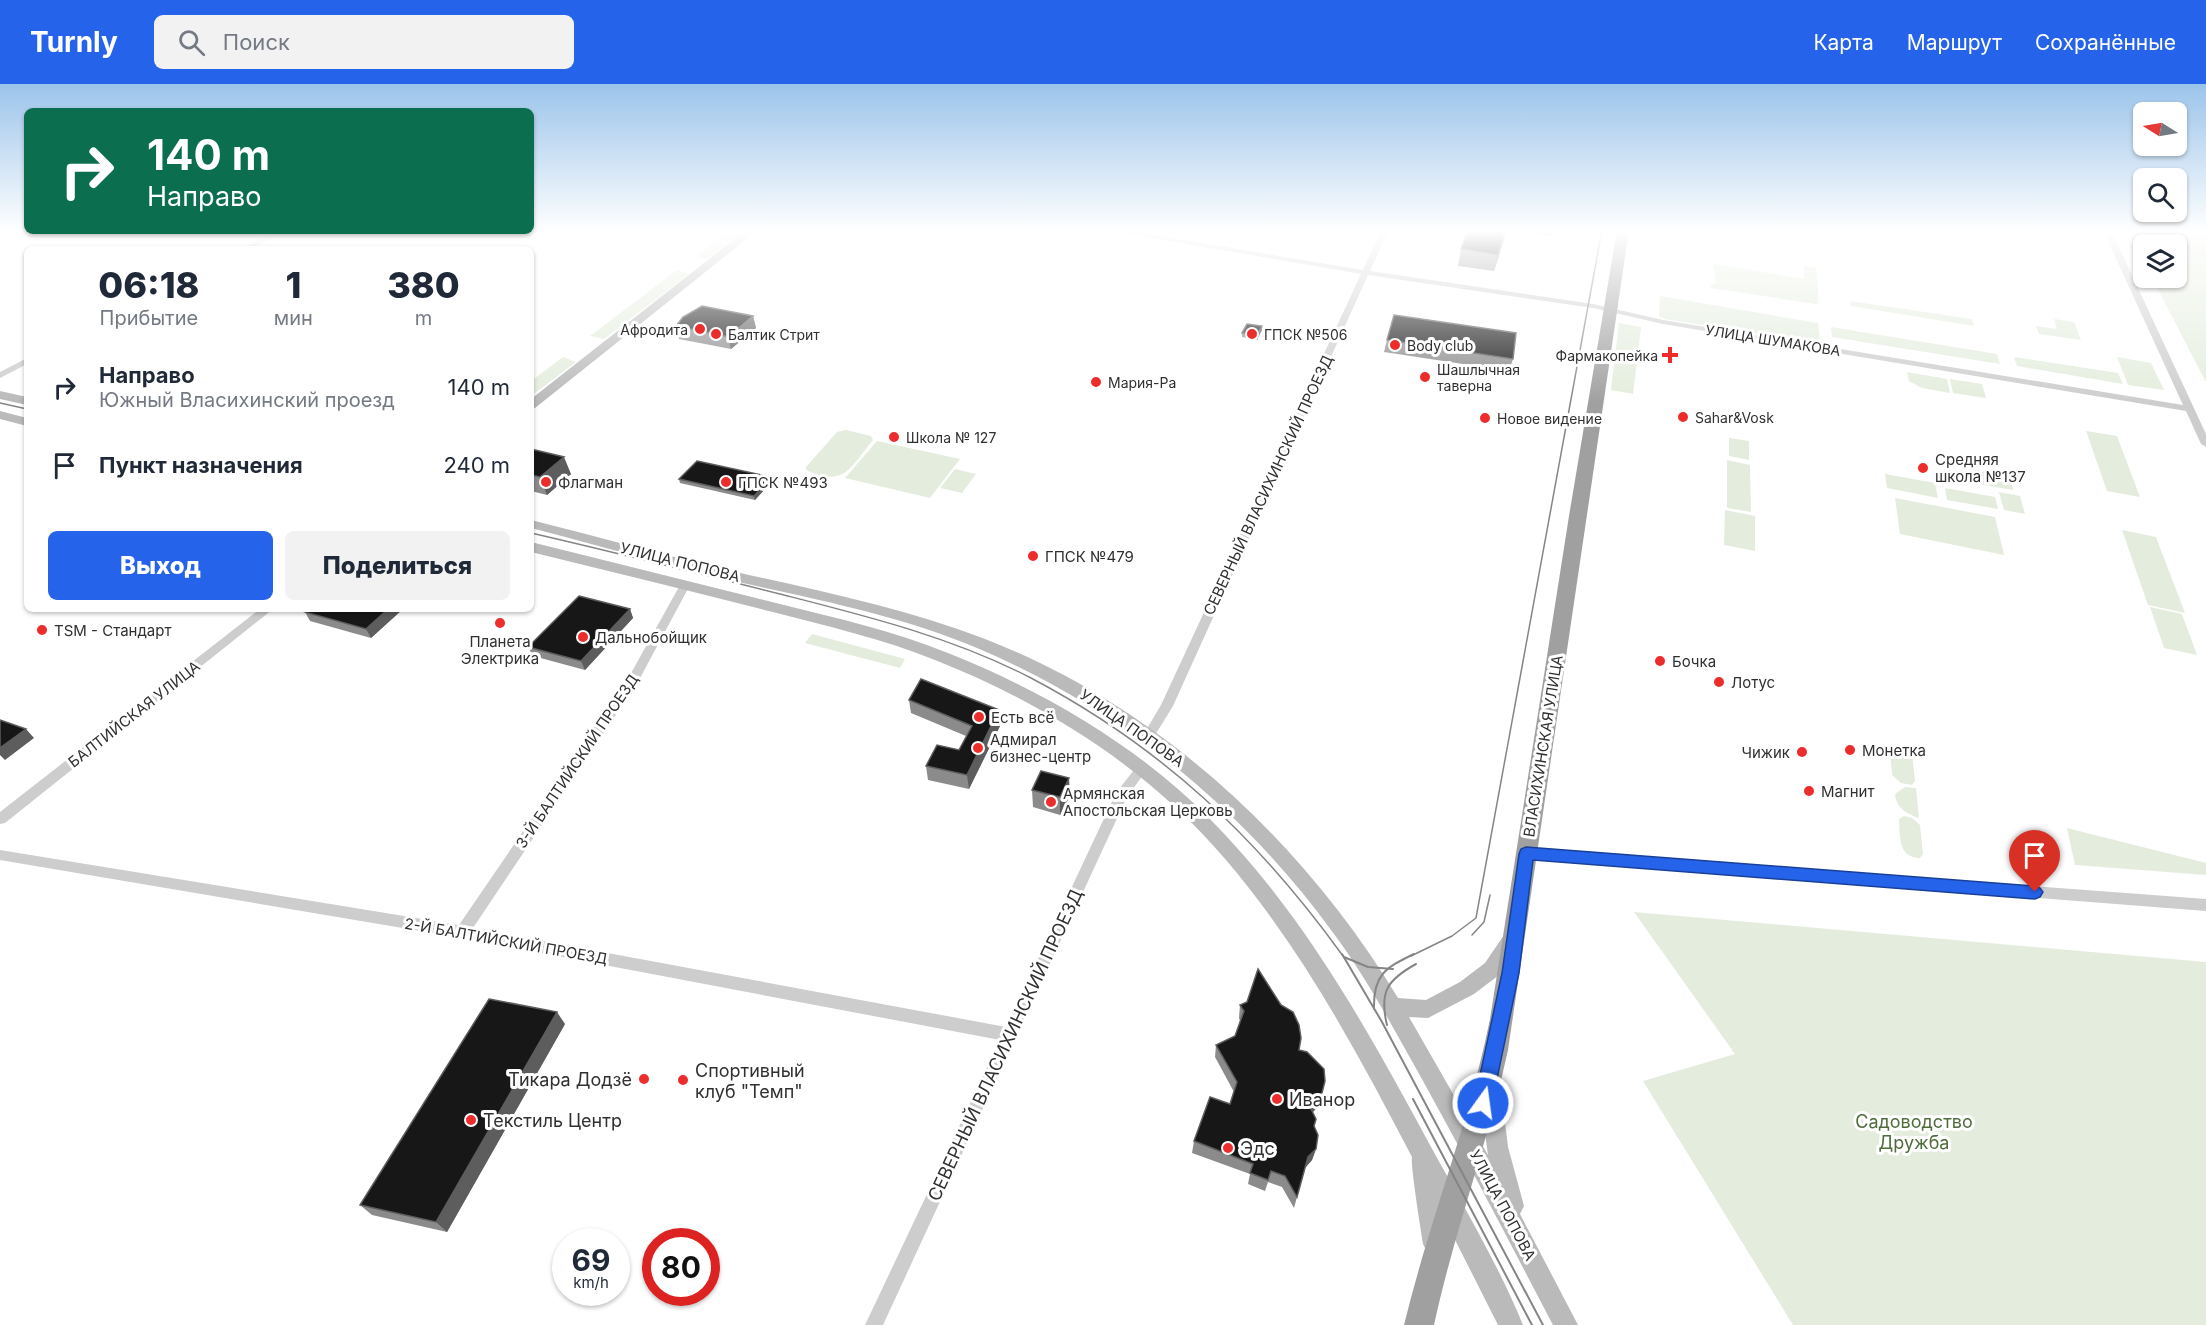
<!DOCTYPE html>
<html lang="ru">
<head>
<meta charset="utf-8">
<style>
	:root { --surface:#fff; --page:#f2f2f3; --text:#1f2937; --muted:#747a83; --accent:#2563eb }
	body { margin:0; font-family:Inter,sans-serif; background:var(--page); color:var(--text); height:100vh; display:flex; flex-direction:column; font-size:22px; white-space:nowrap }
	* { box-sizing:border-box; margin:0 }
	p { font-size:20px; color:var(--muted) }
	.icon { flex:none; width:33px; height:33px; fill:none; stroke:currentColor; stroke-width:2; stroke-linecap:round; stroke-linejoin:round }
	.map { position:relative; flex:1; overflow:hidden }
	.side { position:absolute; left:24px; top:162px; width:510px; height:366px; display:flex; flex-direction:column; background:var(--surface); border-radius:9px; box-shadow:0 2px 4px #0004 }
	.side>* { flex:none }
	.guide { position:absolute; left:24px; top:24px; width:510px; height:126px; border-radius:9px; box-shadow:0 2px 4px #0004; background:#0b6e4f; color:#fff; overflow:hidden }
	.needle { width:39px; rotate:281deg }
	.tools { position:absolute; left:2133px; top:18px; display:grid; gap:12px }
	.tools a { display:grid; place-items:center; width:54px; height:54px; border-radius:9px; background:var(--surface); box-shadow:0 2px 4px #0004; font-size:30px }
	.speed { position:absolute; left:552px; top:1144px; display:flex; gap:12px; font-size:30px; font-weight:700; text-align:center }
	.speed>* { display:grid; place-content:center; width:78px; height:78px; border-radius:50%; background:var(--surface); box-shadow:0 2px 4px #0004; line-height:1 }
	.speed small { font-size:15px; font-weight:400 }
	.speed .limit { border:9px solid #d22; background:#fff; color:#111 }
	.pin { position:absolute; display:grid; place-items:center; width:51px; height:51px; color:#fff; margin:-62px -26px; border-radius:50% 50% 50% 0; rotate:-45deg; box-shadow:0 0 6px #0007 }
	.pin .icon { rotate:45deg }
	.me { position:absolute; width:66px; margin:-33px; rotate:14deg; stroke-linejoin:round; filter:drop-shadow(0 0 4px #0008) }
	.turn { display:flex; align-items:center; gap:21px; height:126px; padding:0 24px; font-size:27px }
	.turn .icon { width:78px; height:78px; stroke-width:2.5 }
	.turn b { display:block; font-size:42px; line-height:51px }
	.eta { display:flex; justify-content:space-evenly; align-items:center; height:102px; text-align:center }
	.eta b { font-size:36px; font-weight:800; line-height:42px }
	.button { display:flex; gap:12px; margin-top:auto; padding:12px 24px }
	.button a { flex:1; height:69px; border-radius:9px; background:var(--accent); color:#fff; font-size:24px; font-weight:800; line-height:69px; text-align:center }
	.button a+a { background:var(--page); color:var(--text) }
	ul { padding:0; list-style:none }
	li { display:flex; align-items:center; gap:18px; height:78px; padding:0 24px }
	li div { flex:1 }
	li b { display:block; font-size:22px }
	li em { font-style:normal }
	header { display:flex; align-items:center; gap:36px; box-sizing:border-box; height:84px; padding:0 30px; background:var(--accent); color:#fff }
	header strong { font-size:28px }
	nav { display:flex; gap:33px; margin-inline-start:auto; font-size:21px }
	.search { width:420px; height:54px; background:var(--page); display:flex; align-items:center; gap:15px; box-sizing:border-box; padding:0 21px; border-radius:9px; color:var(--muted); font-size:22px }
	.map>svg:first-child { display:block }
</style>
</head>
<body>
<header>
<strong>Turnly</strong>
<div class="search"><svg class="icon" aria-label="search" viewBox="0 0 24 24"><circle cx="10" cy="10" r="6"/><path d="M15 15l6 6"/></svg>Поиск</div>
<nav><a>Карта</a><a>Маршрут</a><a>Сохранённые</a></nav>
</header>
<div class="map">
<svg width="2206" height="1241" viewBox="0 0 2206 1241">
	<rect width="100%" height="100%" fill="#fff"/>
	<path fill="#e4eddd" d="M729,146L743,147L709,174L703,175L696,172Z
		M2127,146H2206V298L2152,194H2176V160H2144L2143,178Z
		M1713,180L1804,195V182L1816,184L1819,219L1815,220L1711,204V201L1716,199Z
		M677,186L689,190L604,255L590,252Z
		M1660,212L1818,239L1820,256L1813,259L1665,235L1659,232Z
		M1850,217L1972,235L1974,242L1851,222Z
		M2054,235L2074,238L2081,256L2039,250L2036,242L2057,245Z
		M1619,239L1641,243L1633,310L1611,306Z
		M1831,243L1997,270L2000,280L1832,253Z
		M563,273L576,278L531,312V297Z
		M2014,273L2118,289L2123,300L2017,282Z
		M2117,273L2151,279L2164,306L2128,301Z
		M1907,288L1947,295L1950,309L1922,304L1909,297Z
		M1950,295L1982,300L1986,314L1953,309Z
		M846,346L871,352L873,356C850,384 844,404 806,386V383L837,348Z
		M2086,347L2117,352L2140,413L2107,407Z
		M1729,354L1749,357V376L1729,372Z
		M877,357L960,375L930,414L845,394Z
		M1727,376L1750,381L1751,428L1727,424Z
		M955,385L976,390L962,409L940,404Z
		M1987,386L2012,401L2013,406L1960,397Z
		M1885,390L1935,399L1938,414L1887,404Z
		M1945,404L1995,413L1998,425L1947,416Z
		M1999,408L2020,412L2025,430L2004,426Z
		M1895,414L1995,433L2004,471L1900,450Z
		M1725,426L1755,432V467L1724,461Z
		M2122,446L2156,453L2185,529L2148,521Z
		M2150,523L2182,530L2197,571L2164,564Z
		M812,550L905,575L900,584L805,559Z
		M1895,661L1903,662L1912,669L1915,697L1912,701L1901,699L1892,691L1890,666Z
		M1905,703L1916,704L1919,734C1907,730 1896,724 1895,710Z
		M1904,732L1912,734L1920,741L1923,770L1920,774C1898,774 1900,752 1899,735Z
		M2067,744L2206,779V791L2075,781Z
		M1634,828L2206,878V1241H1793L1643,997L1735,970Z"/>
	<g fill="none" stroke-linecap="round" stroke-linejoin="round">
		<path fill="#cdcdcd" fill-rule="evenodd" d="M1105,146H1124L1363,186L1381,146H1389L1370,187L1593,220L1663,236L2183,321L2103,146H2111L2206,350V363L2201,360L2186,327L1663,240L1593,224L1368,191L1173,622L1152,656H1144L1142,653L1161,621L1361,190Z
			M275,147H285L252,165H242Z
			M27,274V280L0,294V288Z
			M685,497L690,501L639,596L473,844L1006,943L1116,709L1137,682H1145L1147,685L1126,715L883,1241H865L1000,956L462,854L0,776V766L459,841L630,591L680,501Z
			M260,525H273L5,739L0,740V728Z
			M1526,764L2206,815V827L1526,774L1521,773L1519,769L1521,765Z"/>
		<path fill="#bababa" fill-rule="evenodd" d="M746,146H758L535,324L531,325V315Z
			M0,307L27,313V321L0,315Z
			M0,327L27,334V342L0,335Z
			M531,436C599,453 667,472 736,488C820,507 904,524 985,555C1158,622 1303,757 1398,914L1426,916L1460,898L1485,879L1504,851L1511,849L1518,851L1521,857L1499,891L1474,910L1428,934L1409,933L1488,1071L1479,1006L1482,999L1490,996L1498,999L1501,1006L1508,1063L1524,1122L1520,1130L1578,1241H1553C1510,1159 1468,1078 1423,997C1395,947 1368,896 1334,850C1244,725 1119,624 977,564C901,532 819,516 738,498C669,482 600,462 531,444Z
			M531,458C614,479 697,499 780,520C836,534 894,547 948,569C1043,607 1135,660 1208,733C1299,824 1363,937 1424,1050C1457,1111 1497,1177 1523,1241H1498L1443,1132L1447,1160L1443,1168L1435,1172L1427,1168L1423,1160C1421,1147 1410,1079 1412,1073C1358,970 1303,866 1226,776C1149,685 1046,620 935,576C883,555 827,542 773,528C692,507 611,488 531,468Z"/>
		<path fill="#a0a0a0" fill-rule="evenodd" d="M1617,146H1629L1508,966C1488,1059 1454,1148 1434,1241H1404C1429,1138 1469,1039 1490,935L1569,432Z"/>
		<path stroke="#858585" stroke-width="1.5" d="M0,319L27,325
			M531,449C614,468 697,489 780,510C866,532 952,553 1031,594C1162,663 1257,753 1343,872
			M1472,851L1484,838L1490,811
			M1411,872L1452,852L1476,834L1602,146"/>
		<path stroke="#858585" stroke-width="2" d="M1342,870L1382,938L1543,1241
			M1344,873L1368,883L1393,885
			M1374,925C1373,891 1385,884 1414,870
			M1387,941C1379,908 1387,896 1416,880
			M1413,1015L1532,1241"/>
	</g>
	<path fill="#8b8b8b" d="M1468,146H1507L1494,187L1458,182L1461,165Z
		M1514,146H1555L1553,152Z
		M753,232L756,244L731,265L679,255L676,242Z
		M1262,242V246L1257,256L1242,253V249Z
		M1387,256L1513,275L1509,287L1384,268Z
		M531,365L571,390L547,411L531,407Z
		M771,393L772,397L755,416L680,399L679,395Z
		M309,525H403L371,554L310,537L305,528Z
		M630,525L633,534L585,586L533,572L528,563Z
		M909,616L1001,640L969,705L928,696L926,682L959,666L966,652L911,629Z
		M1032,706L1070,712L1060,731L1033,723Z
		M1240,921L1299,966L1322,1009L1319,1021L1313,1028L1316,1035L1314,1043L1316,1065L1312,1076L1305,1084L1294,1124L1282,1103L1268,1098L1265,1107L1248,1100L1250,1090L1192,1069L1194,1057L1230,1020L1234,1008L1215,973L1216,961L1235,952L1240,937L1239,934Z
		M565,940L447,1148L372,1131L360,1121Z"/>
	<path fill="#5d5d5d" d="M1506,146H1507L1494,187L1498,171Z
		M753,232L756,244L731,265L728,253Z
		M1262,242V246L1257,256V252Z
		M564,373L571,390L547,411L540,393Z
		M771,393L772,397L755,416L754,412Z
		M388,525H403L371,554L366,545Z
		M630,525L633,534L585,586L581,577Z
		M999,626L1001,640L969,705L967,691Z
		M26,645L34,654L5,676L0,671V664Z
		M1069,694L1070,712L1060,731V713Z
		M557,928L565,940L447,1148L436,1138Z
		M1322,1009L1319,1021L1314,1027L1306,1032L1309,1021Z
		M1316,1065L1312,1076L1305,1084L1308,1073Z"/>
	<path fill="#171717" stroke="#5d5d5d" stroke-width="1.5" d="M1468,146H1506L1498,171L1461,165Z
		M702,222L753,232L728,253L676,242L683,233Z
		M1394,231L1516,249L1513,275L1387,256Z
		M1247,240L1262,242L1257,252L1242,249Z
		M531,365L564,373L540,393L531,391Z
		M697,377L771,393L754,412L679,395Z
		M579,512L630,525L581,577L528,563Z
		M309,525H388L366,545L305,528Z
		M921,595L999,626L967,691L926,682L937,661L959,666L972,642L909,616Z
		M0,636L26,645L0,664Z
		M1041,687L1069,694L1060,713L1032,706Z
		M1258,885L1281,921L1293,928L1299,941L1301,954L1299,966L1307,968L1324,985L1325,997L1322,1009L1318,1016L1309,1021L1316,1035L1314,1042L1318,1051L1316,1065L1308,1073L1297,1113L1285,1092L1271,1087L1268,1096L1250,1089L1253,1080L1194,1057L1210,1013L1230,1020L1237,998L1216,961L1235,952L1244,927L1240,921L1247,918Z
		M489,915L557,928L436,1138L360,1121Z"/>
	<linearGradient id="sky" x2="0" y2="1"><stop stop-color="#9bc4ea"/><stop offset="0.46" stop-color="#fff"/><stop offset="1" stop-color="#fff" stop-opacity="0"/></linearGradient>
	<rect width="2206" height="320" fill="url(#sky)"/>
	<path fill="#2563eb" stroke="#184099" stroke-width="1.5" d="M1526,763L2035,802L2040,804L2043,808L2040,813L2035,815L1533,776L1519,889L1492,1019L1490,1025L1483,1027L1477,1025L1474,1019L1502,889L1519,770L1521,765Z"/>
	<g fill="#ec2d2c" stroke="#fff" stroke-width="2">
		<circle cx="700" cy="245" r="6"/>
		<circle cx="716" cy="250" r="6"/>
		<circle cx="1252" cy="250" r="6"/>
		<circle cx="1395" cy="261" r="6"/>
		<path d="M1667 262h6v6h6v6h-6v6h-6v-6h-6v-6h6z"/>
		<circle cx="1425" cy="293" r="6"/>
		<circle cx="1096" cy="298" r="6"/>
		<circle cx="1683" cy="333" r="6"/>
		<circle cx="1485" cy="334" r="6"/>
		<circle cx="894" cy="353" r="6"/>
		<circle cx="1923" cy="384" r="6"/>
		<circle cx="546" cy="398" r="6"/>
		<circle cx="726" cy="398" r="6"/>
		<circle cx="1033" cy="472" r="6"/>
		<circle cx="500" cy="539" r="6"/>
		<circle cx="42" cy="546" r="6"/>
		<circle cx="583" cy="553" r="6"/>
		<circle cx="1660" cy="577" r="6"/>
		<circle cx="1719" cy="598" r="6"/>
		<circle cx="979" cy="633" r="6"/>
		<circle cx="978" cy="664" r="6"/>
		<circle cx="1850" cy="666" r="6"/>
		<circle cx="1802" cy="668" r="6"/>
		<circle cx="1809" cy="707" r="6"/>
		<circle cx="1051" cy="718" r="6"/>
		<circle cx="644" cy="995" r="6"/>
		<circle cx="683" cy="996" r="6"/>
		<circle cx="1277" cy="1015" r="6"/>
		<circle cx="471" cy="1036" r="6"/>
		<circle cx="1228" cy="1064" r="6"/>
	</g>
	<g text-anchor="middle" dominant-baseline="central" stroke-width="6" stroke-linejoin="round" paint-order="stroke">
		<g font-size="14" fill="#303030" stroke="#fff" text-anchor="start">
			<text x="688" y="245" text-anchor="end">Афродита</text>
			<text x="728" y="250">Балтик Стрит</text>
			<text x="1264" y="250">ГПСК №506</text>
			<text x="1407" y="261">Body club</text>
			<text x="1658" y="271" text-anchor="end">Фармакопейка</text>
			<text x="1437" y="285">Шашлычная<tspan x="1437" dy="16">таверна</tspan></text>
			<text x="1108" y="298">Мария-Ра</text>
			<text x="1695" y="333">Sahar&amp;Vosk</text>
			<text x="1497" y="334">Новое видение</text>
			<text x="906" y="353">Школа № 127</text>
		</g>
		<g font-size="14" fill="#303030" stroke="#fff">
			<text transform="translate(1773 256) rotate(9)">УЛИЦА ШУМАКОВА</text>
		</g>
		<g font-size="15" fill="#303030" stroke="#fff" text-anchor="start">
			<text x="1935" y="375">Средняя<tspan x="1935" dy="17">школа №137</tspan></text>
			<text x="558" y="398">Флагман</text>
			<text x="738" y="398">ГПСК №493</text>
			<text x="1045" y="472">ГПСК №479</text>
			<text x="54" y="546">TSM - Стандарт</text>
			<text x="595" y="553">Дальнобойщик</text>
			<text x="500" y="557" text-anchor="middle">Планета<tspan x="500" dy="17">Электрика</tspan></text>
			<text x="1672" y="577">Бочка</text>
			<text x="1731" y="598">Лотус</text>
			<text x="991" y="633">Есть всё</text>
			<text x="990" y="655">Адмирал<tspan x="990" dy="17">бизнес-центр</tspan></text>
			<text x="1862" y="666">Монетка</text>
			<text x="1790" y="668" text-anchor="end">Чижик</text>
			<text x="1821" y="707">Магнит</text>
			<text x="1063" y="709">Армянская<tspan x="1063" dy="17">Апостольская Церковь</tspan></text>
		</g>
		<g font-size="15" fill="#303030" stroke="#fff">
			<text transform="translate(1268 401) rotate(-65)">СЕВЕРНЫЙ ВЛАСИХИНСКИЙ ПРОЕЗД</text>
			<text transform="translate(680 478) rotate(14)">УЛИЦА ПОПОВА</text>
			<text transform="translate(134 630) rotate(-38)">БАЛТИЙСКАЯ УЛИЦА</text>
			<text transform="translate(1132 644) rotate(35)">УЛИЦА ПОПОВА</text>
			<text transform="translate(1543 662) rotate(-81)">ВЛАСИХИНСКАЯ УЛИЦА</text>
			<text transform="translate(577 677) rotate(-56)">3-Й БАЛТИЙСКИЙ ПРОЕЗД</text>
			<text transform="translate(506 857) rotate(10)">2-Й БАЛТИЙСКИЙ ПРОЕЗД</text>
			<text transform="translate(1503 1121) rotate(62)">УЛИЦА ПОПОВА</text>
		</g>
		<g font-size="18" fill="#303030" stroke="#fff">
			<text transform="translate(1005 961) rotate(-65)">СЕВЕРНЫЙ ВЛАСИХИНСКИЙ ПРОЕЗД</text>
		</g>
		<g font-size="18" fill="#303030" stroke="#fff" text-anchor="start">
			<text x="695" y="986">Спортивный<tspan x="695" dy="21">клуб "Темп"</tspan></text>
			<text x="632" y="995" text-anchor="end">Тикара Додзё</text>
			<text x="1289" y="1015">Иванор</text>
			<text x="483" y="1036">Текстиль Центр</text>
			<text x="1240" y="1064">Эдс</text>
		</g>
		<g font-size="18" fill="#4e6d3b" stroke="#fff">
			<text x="1914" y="1037">Садоводство<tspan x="1914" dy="21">Дружба</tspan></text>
		</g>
	</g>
</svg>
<div class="tools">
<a><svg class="needle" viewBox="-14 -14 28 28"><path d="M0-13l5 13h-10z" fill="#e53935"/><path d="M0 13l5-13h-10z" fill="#747a83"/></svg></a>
<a><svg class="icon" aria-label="search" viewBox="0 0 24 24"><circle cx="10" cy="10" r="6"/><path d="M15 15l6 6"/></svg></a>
<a><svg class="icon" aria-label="layers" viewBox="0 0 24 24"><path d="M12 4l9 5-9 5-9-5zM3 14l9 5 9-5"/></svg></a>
</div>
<div class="speed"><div>69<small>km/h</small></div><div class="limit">80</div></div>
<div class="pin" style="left:2035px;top:808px;background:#d93025"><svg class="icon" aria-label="arrive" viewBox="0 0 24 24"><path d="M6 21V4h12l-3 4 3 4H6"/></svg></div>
<svg class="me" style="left:1483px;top:1019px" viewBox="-20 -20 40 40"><circle r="17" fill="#2563eb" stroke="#fff" stroke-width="3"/><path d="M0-11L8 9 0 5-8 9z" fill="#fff"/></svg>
<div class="guide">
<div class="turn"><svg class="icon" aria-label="right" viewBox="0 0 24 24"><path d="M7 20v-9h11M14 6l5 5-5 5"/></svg><div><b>140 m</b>Направо</div></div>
</div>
<section class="side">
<div class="eta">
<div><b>06:18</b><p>Прибытие</p></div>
<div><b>1</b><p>мин</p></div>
<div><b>380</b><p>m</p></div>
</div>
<ul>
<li><svg class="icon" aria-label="right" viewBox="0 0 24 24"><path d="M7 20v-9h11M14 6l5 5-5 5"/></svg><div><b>Направо</b><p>Южный Власихинский проезд</p></div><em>140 m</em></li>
<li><svg class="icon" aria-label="arrive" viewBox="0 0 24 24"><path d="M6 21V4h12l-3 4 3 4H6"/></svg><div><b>Пункт назначения</b></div><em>240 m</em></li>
</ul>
<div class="button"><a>Выход</a><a>Поделиться</a></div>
</section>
</div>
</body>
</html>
